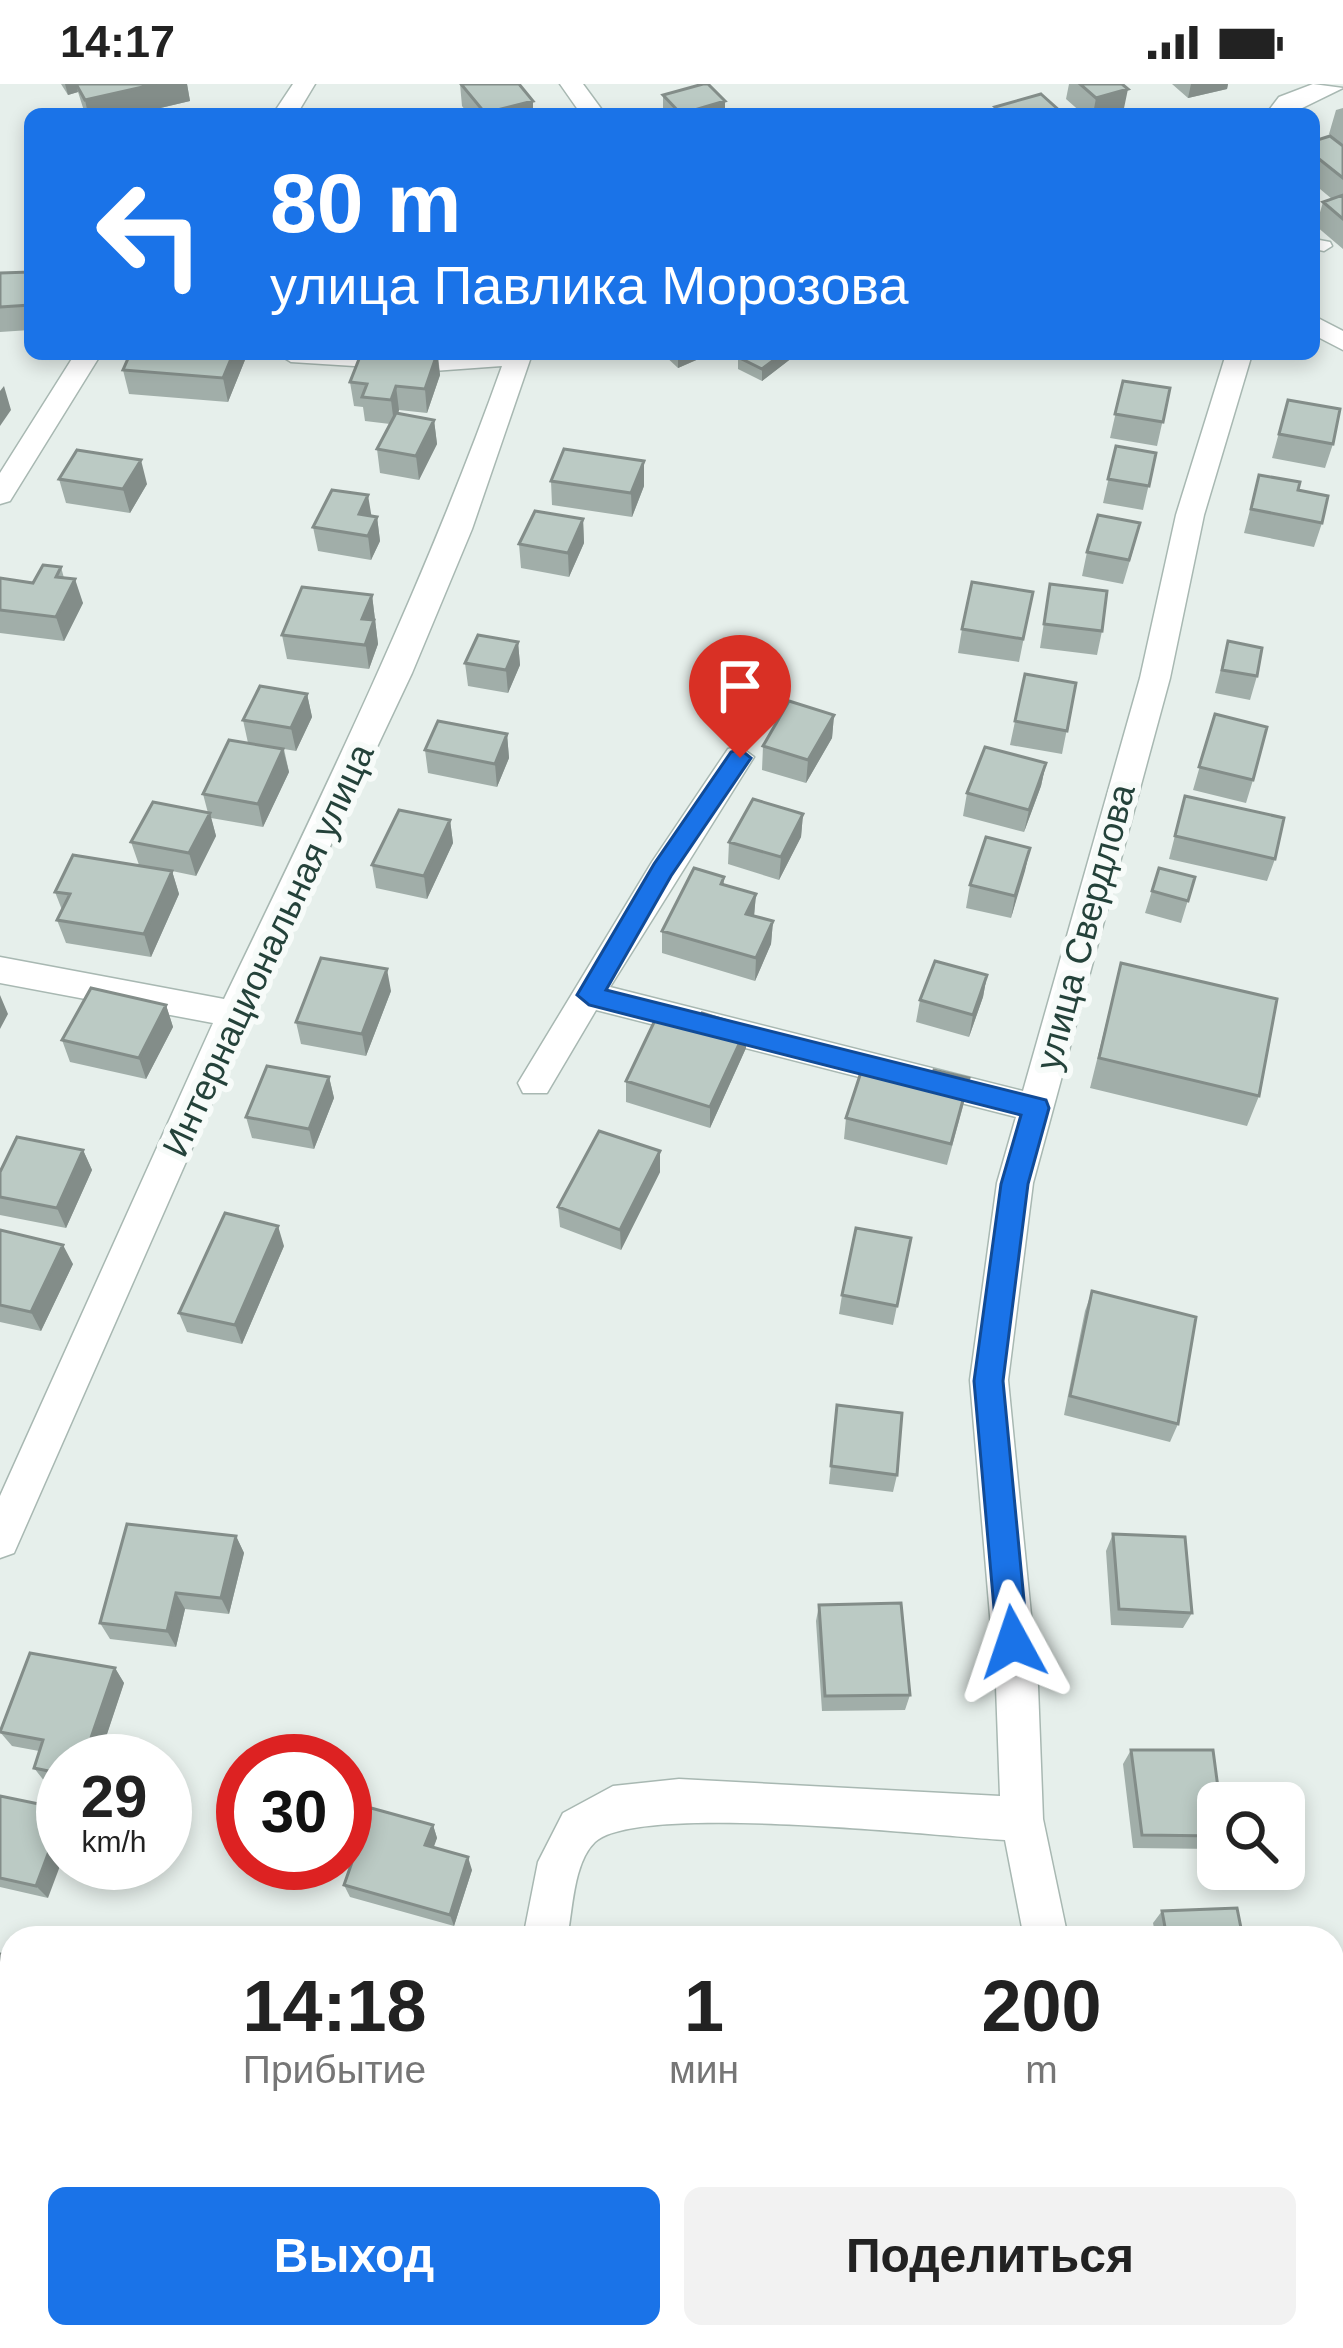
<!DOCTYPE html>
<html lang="ru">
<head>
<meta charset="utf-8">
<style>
	:root { --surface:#fff; --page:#f2f2f2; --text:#222; --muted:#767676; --accent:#1a73e8 }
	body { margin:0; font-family:Arial,sans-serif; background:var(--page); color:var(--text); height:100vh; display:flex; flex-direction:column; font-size:45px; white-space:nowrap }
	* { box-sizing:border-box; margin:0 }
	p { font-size:39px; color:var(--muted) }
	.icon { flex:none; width:66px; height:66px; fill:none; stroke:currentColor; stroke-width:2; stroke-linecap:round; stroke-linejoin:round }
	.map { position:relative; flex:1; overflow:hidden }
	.sheet { position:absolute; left:0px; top:1842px; width:1344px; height:423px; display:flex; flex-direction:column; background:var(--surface); border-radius:36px 36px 0 0; box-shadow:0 6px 18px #0003 }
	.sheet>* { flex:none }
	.guide { position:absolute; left:24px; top:24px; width:1296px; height:252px; border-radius:18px; box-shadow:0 6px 18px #0003; background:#1a73e8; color:#fff; overflow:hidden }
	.buttons { position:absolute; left:1197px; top:1698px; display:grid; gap:24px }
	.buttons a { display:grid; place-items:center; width:108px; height:108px; border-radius:18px; background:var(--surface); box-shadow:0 6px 18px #0003; font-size:60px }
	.speed { position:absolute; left:36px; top:1650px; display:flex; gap:24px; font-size:60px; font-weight:700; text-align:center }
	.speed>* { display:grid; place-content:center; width:156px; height:156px; border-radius:50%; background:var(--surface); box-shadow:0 6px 18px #0003; line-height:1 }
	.speed small { font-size:30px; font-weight:400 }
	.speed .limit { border:18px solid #d22; background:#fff; color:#111 }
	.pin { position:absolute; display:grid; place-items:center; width:102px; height:102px; color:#fff; margin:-123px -51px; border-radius:50% 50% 50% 0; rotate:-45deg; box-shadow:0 0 12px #0007 }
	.pin .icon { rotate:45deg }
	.me { position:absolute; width:132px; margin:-66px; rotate:355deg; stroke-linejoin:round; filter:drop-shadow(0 0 9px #0008) }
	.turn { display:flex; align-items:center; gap:42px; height:252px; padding:0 48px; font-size:54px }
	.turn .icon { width:156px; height:156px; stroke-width:2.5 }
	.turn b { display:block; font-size:84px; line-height:102px }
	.eta { display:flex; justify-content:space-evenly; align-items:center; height:204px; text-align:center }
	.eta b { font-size:72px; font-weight:700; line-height:84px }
	.cta { display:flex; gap:24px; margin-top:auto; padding:24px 48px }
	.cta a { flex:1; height:138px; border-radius:18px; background:var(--accent); color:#fff; font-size:48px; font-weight:700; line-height:138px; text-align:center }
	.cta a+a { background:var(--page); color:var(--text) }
	.status { display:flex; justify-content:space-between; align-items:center; height:84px; padding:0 60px; background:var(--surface); direction:ltr }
	.status svg { height:33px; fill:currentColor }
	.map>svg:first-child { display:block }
</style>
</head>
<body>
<div class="status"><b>14:17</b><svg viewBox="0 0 49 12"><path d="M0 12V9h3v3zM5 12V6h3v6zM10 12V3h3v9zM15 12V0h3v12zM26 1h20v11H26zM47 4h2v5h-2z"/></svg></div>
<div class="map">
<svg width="1343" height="2264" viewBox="0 0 1343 2264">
	<rect width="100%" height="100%" fill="#e6efeb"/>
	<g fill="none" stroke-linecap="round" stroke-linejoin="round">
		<g stroke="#a8b8b2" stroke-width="3">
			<path id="lane" d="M1314,155L1330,158L1332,162L1324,167L1314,165Z"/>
		</g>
		<g stroke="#a8b8b2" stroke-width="3">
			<path id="street" d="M293,0H315L297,30H273Z
				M560,0H583L605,30H581Z
				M1313,0L1343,4L1290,30H1266L1279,13Z
				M1314,232L1343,247V266L1314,251Z
				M75,270H101L10,417L0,420V389Z
				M278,270H532L472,445L412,589L251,930L14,1469L0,1474V1412L213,939L0,899V873L224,915C325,706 424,501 502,282L433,287L291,278Z
				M1226,270H1252L1204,431L1170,594L1033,1099L1008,1296L1038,1602L1043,1735L1068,1854H1024L1005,1756C934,1752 638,1718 595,1758C573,1779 573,1826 567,1854H523L538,1778L563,1729L613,1702L679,1695L1000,1712L996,1602L970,1296L997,1099L1016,1033L596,926L547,1009H523L518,999L652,778L728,665L739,662L754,673L610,903L1023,1007L1140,594L1176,431Z
				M1091,2253H1139L1142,2264H1092Z"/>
		</g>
		<use href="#lane" fill="#fff" fill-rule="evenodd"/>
		<use href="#street" fill="#fff" fill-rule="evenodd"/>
	</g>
	<path fill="#a1aea9" d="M61,0H187L190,17L135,30H85L78,8L68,11Z
		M460,0H519L533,30H468L462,22Z
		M1069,0H1122L1123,29L1083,30L1066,15Z
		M1172,0H1228L1227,5L1188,14Z
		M663,11L725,30H663Z
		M1343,24V61L1329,50L1336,26Z
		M1314,57L1343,62V165L1316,142L1323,118L1332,115L1314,100Z
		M30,188V246L0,248V189Z
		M361,270H438L440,291L427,329L399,326L398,330L434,336L437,360L419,396L380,389L377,365L390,340L365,337L363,323L354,322L350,298Z
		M663,270H710L678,284Z
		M741,270H797L762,297L738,285V273Z
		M247,271L228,318L129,310L123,286Z
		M1123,297L1170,304L1157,362L1110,354Z
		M1288,316L1333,360L1325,384L1272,374Z
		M1116,362L1156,369L1143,426L1103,419Z
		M644,377V402L632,433L552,421L551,397Z
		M1259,391L1298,406L1322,439L1314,463L1244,449Z
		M59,395L147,400L130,429L66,419Z
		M372,433H377L380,457L371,476L318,467L313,443Z
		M583,435L584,459L569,493L521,484L519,460Z
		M1134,463L1123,500L1082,492L1087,468Z
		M61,483L64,494L83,519L64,557L0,549V494L33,499Z
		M1050,500L1102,547L1097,571L1040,564Z
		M1033,508L1019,578L958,569L962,545Z
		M372,511L378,560L369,585L287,575L282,551Z
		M1228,557L1257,592L1250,616L1215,609Z
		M518,558L520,581L508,609L468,602L465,579Z
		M1025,590L1076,599L1062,670L1010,661Z
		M307,610L312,633L296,667L284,665L289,688L263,743L211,734L216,752L196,792L172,787L179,810L151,873L66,859L57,836L62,826L55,808L168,787L139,781L131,758L208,729L203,710L248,659L243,636Z
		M1215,630L1253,696L1246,719L1193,706Z
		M834,631L832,654L806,699L762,686L763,662Z
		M507,650L509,674L497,703L428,689L425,666Z
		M1046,679L1041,702L1024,748L963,732L967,709Z
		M1185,712L1275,775L1267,797L1169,775Z
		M803,730L801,753L779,796L728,780L729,758Z
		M450,736L453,759L427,815L376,804L372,781Z
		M1030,764L1011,834L966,824L970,801Z
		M1159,784L1195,793L1181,839L1145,829Z
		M724,793V800L756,810L754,832L773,837L771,860L755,897L662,869V847Z
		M1121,879L1259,1012L1247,1042L1090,1004Z
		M987,891L983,913L969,953L916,938L920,916Z
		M391,907L366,972L301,960L296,938Z
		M166,921L173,943L146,995L70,978L62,956Z
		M694,944L746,964L710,1044L626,1018V997Z
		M329,993L334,1014L314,1065L252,1054L246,1033Z
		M965,1015L947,1081L844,1055L846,1034Z
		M83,1066L92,1086L66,1144L0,1131V1088Z
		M660,1067V1088L621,1166L560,1143L558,1123Z
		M0,1146L73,1180L41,1247L0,1238Z
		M911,1154L893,1241L839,1230L842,1211Z
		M284,1162L242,1260L187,1248L179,1229Z
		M1092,1207L1178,1340L1170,1358L1064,1331L1085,1227Z
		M835,1339L897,1391L893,1408L829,1400Z
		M1113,1450L1192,1529L1183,1544L1111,1541L1106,1467Z
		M236,1452L244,1469L229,1530L185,1525L176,1563L110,1555L100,1539Z
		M819,1521L910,1611L905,1626L822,1627L816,1537Z
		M115,1584L124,1599L98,1677H63V1701L45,1698L34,1684L39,1667L12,1662L0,1648Z
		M1131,1666L1218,1719V1761L1215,1765L1133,1764L1123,1680Z
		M0,1712L48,1814L0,1803Z
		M433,1741L437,1754L433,1763L472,1786L454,1842L350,1813L344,1801Z
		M1162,1827L1243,1854H1156L1153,1839Z"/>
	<path fill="#838d89" d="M65,0H76L78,8L68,11Z
		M156,0H187L190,17L135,30H88L85,16Z
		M1191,0H1228L1227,5L1188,14Z
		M1128,5L1123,29L1093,30L1096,14Z
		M533,17V30H485Z
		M725,17V30H681Z
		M233,270L247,271L228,318L223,294Z
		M437,270L440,291L427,329L425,305Z
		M678,270H710L678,284Z
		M782,270H797L762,297V285Z
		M4,302L11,326L0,342V307Z
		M396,302L399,326L394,340L391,316Z
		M434,336L437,360L419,396L416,372Z
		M141,376L147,400L130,429L123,405Z
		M644,377V402L632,433L631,409Z
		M368,411L372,435L359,430Z
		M377,433L380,457L371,476L368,452Z
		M583,435L584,459L569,493L568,469Z
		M75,495L83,519L64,557L56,533Z
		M372,511L378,560L369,585L362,535Z
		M518,558L520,581L508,609L506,586Z
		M307,610L312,633L296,667L291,644Z
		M834,631L832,654L806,699L808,676Z
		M507,650L509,674L497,703L495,680Z
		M283,665L289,688L263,743L258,720Z
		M1046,679L1041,702L1024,748L1029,726Z
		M210,729L216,752L196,792L189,769Z
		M803,730L801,753L779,796L781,773Z
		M450,736L453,759L427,815L424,792Z
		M1030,764L1025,787L1011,834L1015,812Z
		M172,787L179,810L151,873L144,850Z
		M756,810L754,832L746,830Z
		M773,837L771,860L755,897L756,874Z
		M387,885L391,907L366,972L362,950Z
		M987,891L983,913L969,953L973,931Z
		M0,911L8,930L0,945Z
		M166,921L173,943L146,995L139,974Z
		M747,943L746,964L710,1044V1023Z
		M329,993L334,1014L314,1065L309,1045Z
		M83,1066L92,1086L66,1144L57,1124Z
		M660,1067V1088L621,1166L620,1146Z
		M278,1142L284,1162L242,1260L235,1241Z
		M63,1161L73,1180L41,1247L31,1228Z
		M236,1452L244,1469L229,1530L221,1514Z
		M176,1509L185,1525L176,1563L167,1547Z
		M115,1584L124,1599L98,1677H83Z
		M63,1730V1774L48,1814L36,1802Z
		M433,1741L437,1754L430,1774L425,1761Z
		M468,1773L472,1786L454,1842L450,1831Z
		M12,1927V1967L0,1996V1956Z"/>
	<path fill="#bbcac4" stroke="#838d89" stroke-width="3" d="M76,0H156L85,16Z
		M461,0H519L533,17L485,29Z
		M703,0H708L725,17L681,30L663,11Z
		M1080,0H1122L1128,5L1096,14Z
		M1041,10L1061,28L1053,30H1003L995,23Z
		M1330,52L1343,62V94L1314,71V57Z
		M1343,111V135L1323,118Z
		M30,188V221L0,223V189Z
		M130,270H233L223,294L123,286Z
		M361,270H437L425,305L396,302L391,316L362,313L367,300L350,298Z
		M741,270H782L762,285L738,273Z
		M1123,297L1170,304L1163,338L1115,330Z
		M1288,316L1340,325L1333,360L1279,350Z
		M396,329L434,336L416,372L377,365Z
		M1116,362L1156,369L1149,402L1108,395Z
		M564,365L644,377L631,409L551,397Z
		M77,366L141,376L123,405L59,395Z
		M1259,391L1300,398L1298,406L1328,412L1322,439L1251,425Z
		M332,406L368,411L359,430L377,433L368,452L313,443Z
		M535,427L583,435L568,469L519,460Z
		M1098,431L1140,439L1129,476L1087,468Z
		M43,481L61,483L56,493L75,495L56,533L0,526V494L33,499Z
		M972,498L1033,508L1023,555L962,545Z
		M1050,500L1107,507L1102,547L1044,540Z
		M302,503L372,511L362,535L374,536L365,561L282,551Z
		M478,551L518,558L506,586L465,579Z
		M1228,557L1262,564L1257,592L1222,586Z
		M1025,590L1076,599L1067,647L1015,637Z
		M260,602L307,610L291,644L243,636Z
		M789,617L834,631L808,676L763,662Z
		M1215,630L1267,643L1253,696L1199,683Z
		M438,637L507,650L495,680L425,666Z
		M229,656L283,665L258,720L203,710Z
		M985,663L1046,679L1029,726L967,709Z
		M1185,712L1284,734L1275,775L1175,752Z
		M753,715L803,730L781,773L729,758Z
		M153,718L210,729L189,769L131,758Z
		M399,726L450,736L424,792L372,781Z
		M986,753L1030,764L1015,812L970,801Z
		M73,771L172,787L144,850L57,836L70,810L55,808Z
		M694,784L724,793L721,800L756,810L746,830L773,837L756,874L662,847Z
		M1159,784L1195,793L1188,817L1152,807Z
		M321,874L387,885L362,950L296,938Z
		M935,877L987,891L973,931L920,916Z
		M1121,879L1277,915L1259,1012L1099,974Z
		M91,904L166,921L139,974L62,956Z
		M702,929L747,943L710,1023L626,997L657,932L694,944Z
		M267,982L329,993L309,1045L246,1033Z
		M862,985L929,1002L934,986L969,994L951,1060L846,1034Z
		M599,1047L660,1067L620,1146L558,1123Z
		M17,1053L83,1066L57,1124L0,1113V1088Z
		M225,1129L278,1142L235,1241L179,1229Z
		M856,1144L911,1154L897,1222L842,1211Z
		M0,1146L63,1161L31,1228L0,1221Z
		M1092,1207L1196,1233L1178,1340L1070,1312Z
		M837,1321L902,1329L897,1391L831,1382Z
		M127,1440L236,1452L221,1514L176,1509L167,1547L100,1539Z
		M1113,1450L1185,1453L1192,1529L1119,1525Z
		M901,1519L910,1611L825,1612L819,1521Z
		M30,1569L115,1584L83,1677H63V1690L34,1684L43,1656L0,1648Z
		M1131,1666H1213L1220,1719H1218V1752L1142,1751Z
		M0,1712L63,1725V1730L36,1802L0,1794Z
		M371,1724L433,1741L425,1761L468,1773L450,1831L344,1801Z
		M1237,1824L1243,1854H1167L1162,1827Z
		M0,1870L12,1873V1927L0,1956Z"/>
	<path fill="#1a73e8" stroke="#114b97" stroke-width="3" d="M740,665L751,674L671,792L606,906L1046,1016L1049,1024L1028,1100L1003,1297L1028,1558L1024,1569L1013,1573L1002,1569L997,1558L974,1297L1001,1100L1021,1031L589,921L577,911L654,780L731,668Z"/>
	<g text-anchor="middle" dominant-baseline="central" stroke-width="12" stroke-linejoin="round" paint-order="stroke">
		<g font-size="36" fill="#24423a" stroke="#f7fbf9">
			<text transform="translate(1085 843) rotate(-75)">улица Свердлова</text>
			<text transform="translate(268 866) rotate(-65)">Интернациональная улица</text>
		</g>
	</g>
</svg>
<div class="buttons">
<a><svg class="icon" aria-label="search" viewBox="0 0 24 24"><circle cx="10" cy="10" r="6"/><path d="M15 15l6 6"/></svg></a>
</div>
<div class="speed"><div>29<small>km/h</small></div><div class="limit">30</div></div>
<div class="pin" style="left:740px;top:674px;background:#d93025"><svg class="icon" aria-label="arrive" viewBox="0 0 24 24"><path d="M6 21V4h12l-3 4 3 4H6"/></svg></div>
<svg class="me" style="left:1013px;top:1558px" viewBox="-20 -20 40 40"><path d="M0-17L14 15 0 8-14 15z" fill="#1a73e8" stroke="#fff" stroke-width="4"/></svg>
<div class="guide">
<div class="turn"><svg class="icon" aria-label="left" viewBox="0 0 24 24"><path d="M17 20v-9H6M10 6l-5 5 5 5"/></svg><div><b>80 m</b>улица Павлика Морозова</div></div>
</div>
<section class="sheet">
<div class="eta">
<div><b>14:18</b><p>Прибытие</p></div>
<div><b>1</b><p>мин</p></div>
<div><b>200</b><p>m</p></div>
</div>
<div class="cta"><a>Выход</a><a>Поделиться</a></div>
</section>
</div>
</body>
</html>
